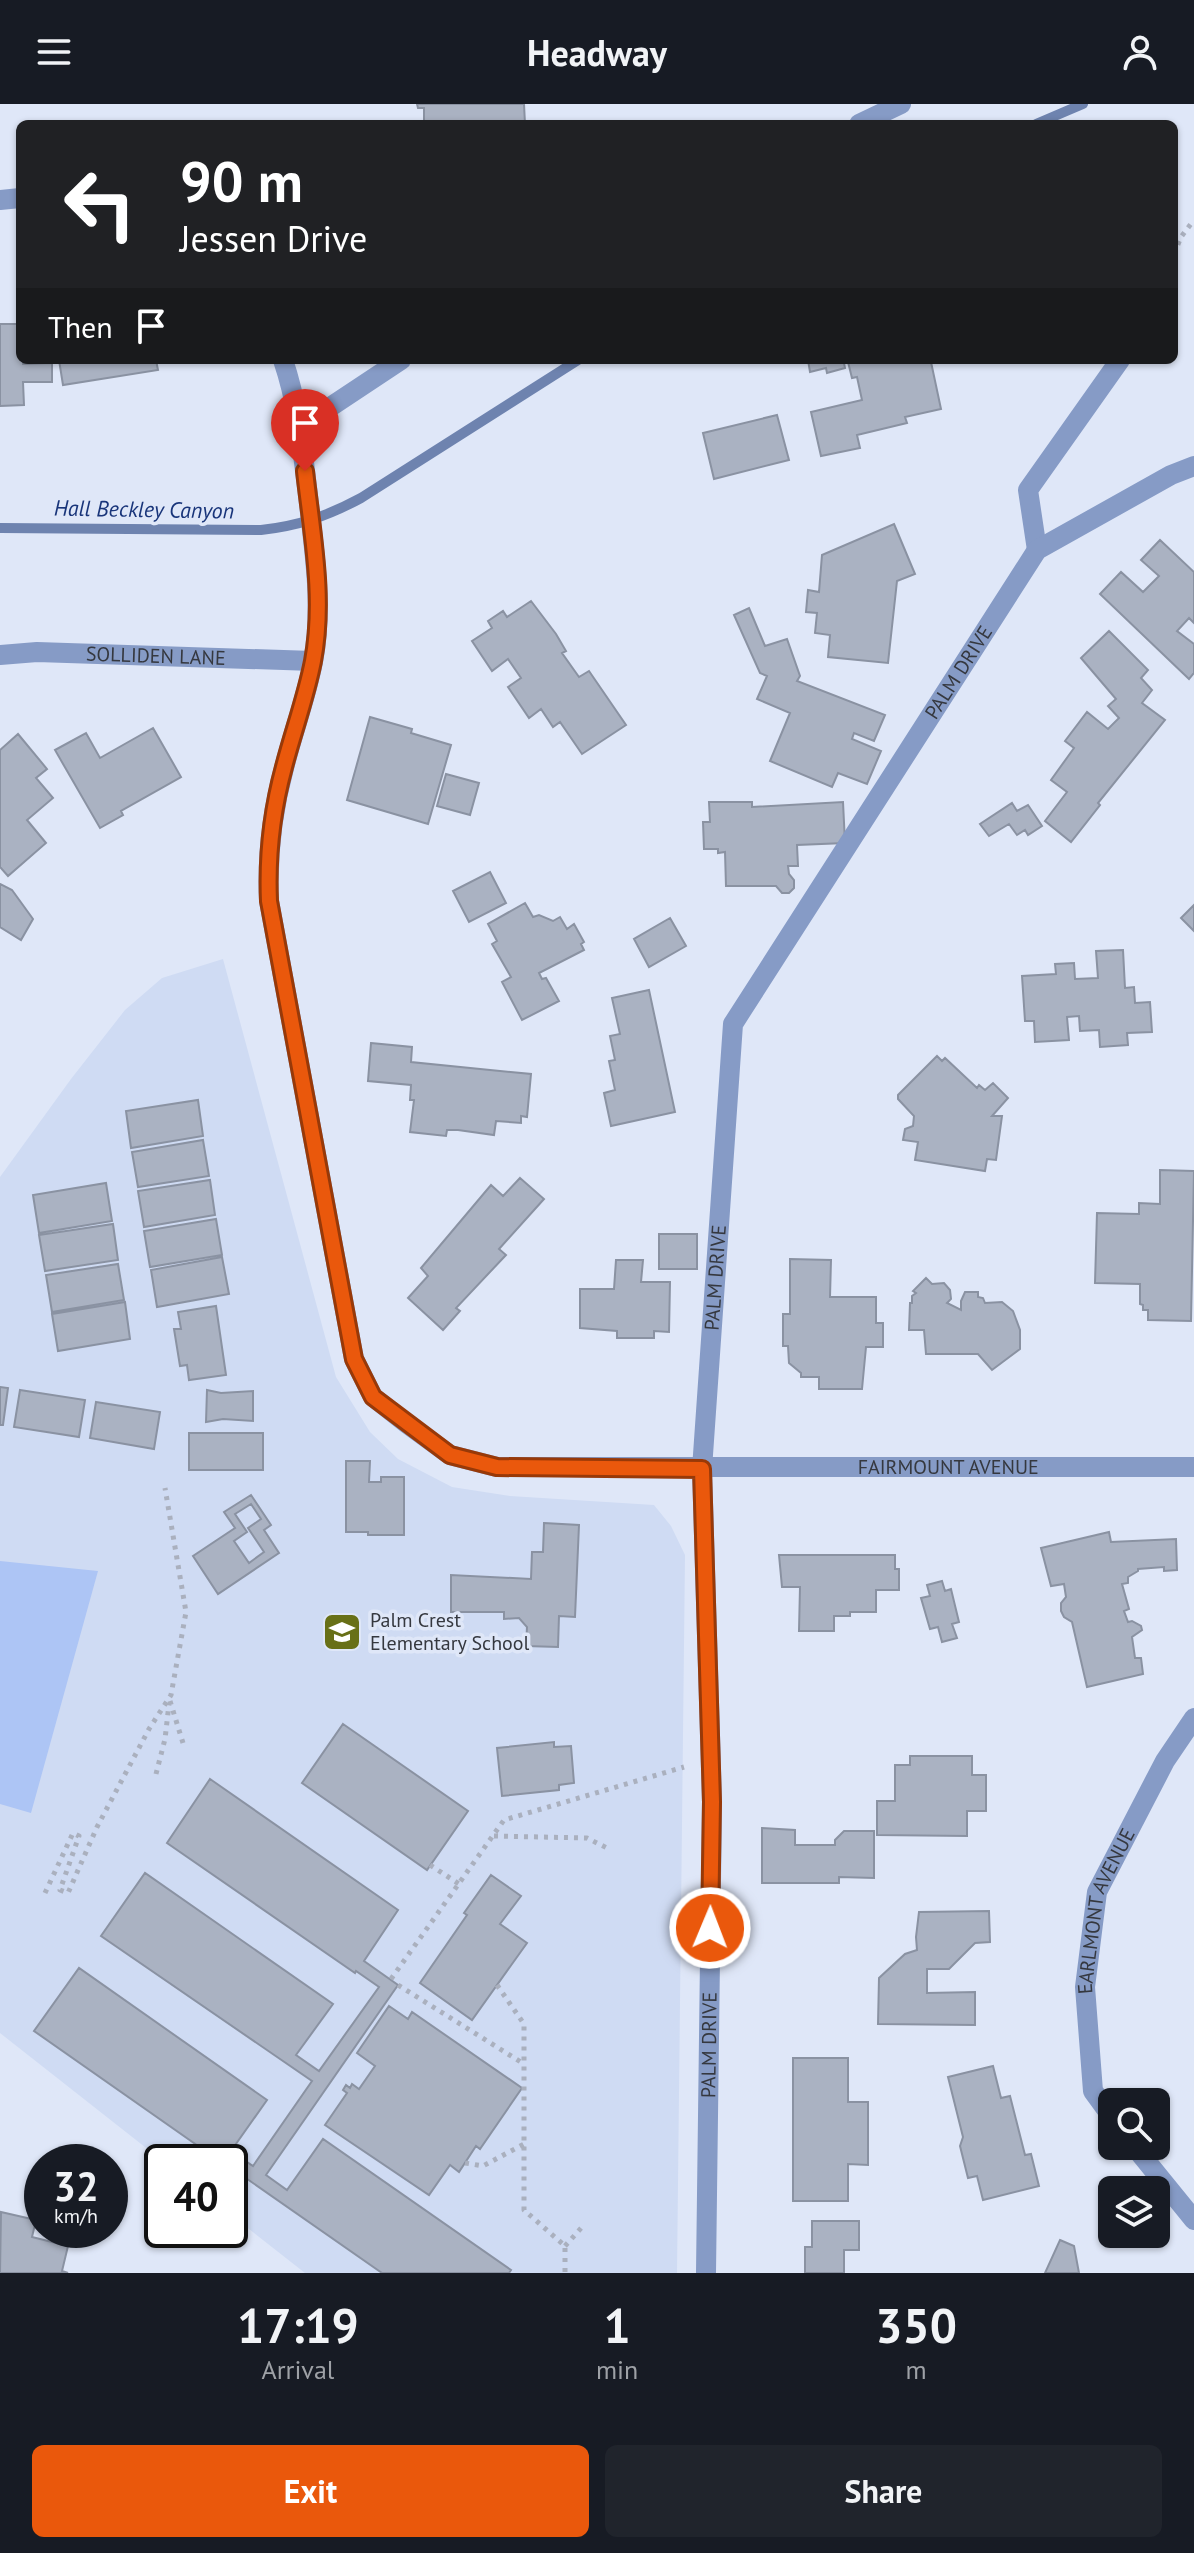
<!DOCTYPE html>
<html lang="en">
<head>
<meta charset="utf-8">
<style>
	:root { --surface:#171b24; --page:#20242c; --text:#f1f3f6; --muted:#9ea1a6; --accent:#ea580c }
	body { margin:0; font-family:"PT Sans",sans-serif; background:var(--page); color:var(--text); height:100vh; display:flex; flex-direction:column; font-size:30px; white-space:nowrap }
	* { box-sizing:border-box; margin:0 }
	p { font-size:26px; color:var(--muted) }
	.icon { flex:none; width:44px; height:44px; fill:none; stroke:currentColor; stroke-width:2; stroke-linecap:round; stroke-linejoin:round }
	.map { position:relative; height:2169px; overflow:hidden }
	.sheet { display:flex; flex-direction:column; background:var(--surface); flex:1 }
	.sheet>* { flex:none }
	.hud { position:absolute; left:16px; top:16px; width:1162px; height:244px; border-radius:12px; box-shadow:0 2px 6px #0004; background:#202124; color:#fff; overflow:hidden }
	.fabs { position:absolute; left:1098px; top:1984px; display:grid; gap:16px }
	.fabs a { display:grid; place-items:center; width:72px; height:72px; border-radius:12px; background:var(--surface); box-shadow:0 2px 6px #0004; font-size:40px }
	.speed { position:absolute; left:24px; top:2040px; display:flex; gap:16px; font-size:40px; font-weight:700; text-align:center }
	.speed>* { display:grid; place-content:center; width:104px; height:104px; border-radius:50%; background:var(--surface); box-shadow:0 2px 6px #0004; line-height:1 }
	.speed small { font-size:20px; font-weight:400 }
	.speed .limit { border:4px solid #111; border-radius:12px; background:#fff; color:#111 }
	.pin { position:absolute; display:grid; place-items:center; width:68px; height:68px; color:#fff; margin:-82px -34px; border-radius:50% 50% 50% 0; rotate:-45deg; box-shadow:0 0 8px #0007 }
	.pin .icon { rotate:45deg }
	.me { position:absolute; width:88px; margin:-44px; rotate:1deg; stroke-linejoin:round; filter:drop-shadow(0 0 6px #0008) }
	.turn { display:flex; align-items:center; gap:28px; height:168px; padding:0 32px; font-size:36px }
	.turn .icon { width:104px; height:104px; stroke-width:2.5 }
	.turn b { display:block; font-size:56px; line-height:68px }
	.then { display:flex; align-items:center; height:76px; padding:0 32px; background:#0003; gap:16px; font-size:30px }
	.eta { display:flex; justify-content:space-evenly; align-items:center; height:136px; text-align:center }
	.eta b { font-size:48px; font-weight:800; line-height:56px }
	.button { display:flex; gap:16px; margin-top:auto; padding:16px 32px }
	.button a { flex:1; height:92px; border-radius:12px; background:var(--accent); color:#fff; font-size:32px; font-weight:800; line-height:92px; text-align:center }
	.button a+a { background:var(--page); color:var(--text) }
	header { display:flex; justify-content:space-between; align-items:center; height:104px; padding:0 32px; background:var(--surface); font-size:36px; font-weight:800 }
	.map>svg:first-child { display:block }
</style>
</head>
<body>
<header><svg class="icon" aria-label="menu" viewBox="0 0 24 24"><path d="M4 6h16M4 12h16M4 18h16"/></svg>Headway<svg class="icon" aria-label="person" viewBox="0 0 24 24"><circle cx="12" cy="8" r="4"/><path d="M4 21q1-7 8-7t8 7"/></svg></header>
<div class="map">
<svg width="1194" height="2169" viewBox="0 0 1194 2169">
	<rect width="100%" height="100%" fill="#dfe7f8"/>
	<path fill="#cfdbf3" d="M223,855L336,1273L370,1328L398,1355L452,1383L510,1392L654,1401L671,1422L685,1451L677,2169H305L230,2110V2058H164L0,1929V1073L71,975L125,906L162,874Z"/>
	<path fill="#adc5f5" d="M0,1457L98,1467L31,1709L0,1700Z"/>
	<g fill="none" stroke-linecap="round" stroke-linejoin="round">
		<path stroke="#6e83af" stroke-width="10" d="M1036,20L1083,0
			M0,424L261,426C298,422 328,412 361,394L578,256"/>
	</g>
	<path fill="#aab2c2" stroke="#8a92a2" stroke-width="2" fill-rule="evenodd" d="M417,0H524L525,20H424V4H418Z
		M0,220H19L20,256H23V260L52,259V278H23L24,301L0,302Z
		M59,256H156L158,266L63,281Z
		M808,256H933L931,258L941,305L905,313L907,319L857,331L860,344L821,352L811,308L862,296L857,273L852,274L848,258L844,259L845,264L827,269L826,264L810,268Z
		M777,311L789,356L714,375L703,329Z
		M894,420L915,470L897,477L888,559L828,553L830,531L815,529L817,509L806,508L808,486L819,488L822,451Z
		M1160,436L1194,468V519L1189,514L1177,527L1194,540V569L1189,575L1100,490L1121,468L1143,488L1159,472L1141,456Z
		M531,497L556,530L566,547L562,549L579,573L589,567L626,621L582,650L560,618L553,623L541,605L529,614L508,583L521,574L508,555L492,567L472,537L492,524L488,517L503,507L507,513Z
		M749,504L765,542L787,535L800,572L797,577L885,611L874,637L854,629L852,635L881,647L867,680L838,669L832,683L770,657L790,609L757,595L767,572L760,569L734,511Z
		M1109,527L1148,566L1141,574L1152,586L1142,599L1165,616L1098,699L1100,701L1071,738L1045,717L1067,688L1051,676L1074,644L1065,637L1087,608L1108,625L1119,614L1108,602L1116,595L1081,554Z
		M370,613L412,625L411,629L451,641L428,720L347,696Z
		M153,624L181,673L121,707L123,711L100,724L55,646L86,629L100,654Z
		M18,630L47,665L36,674L53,694L27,716L46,739L8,772L0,763V646Z
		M446,670L479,679L470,711L437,702Z
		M709,698H752V703L843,698L845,739L797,741L798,762H788L789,770L794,776V784L789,789H782L776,782H726L725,748L718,749V745H704L703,718H710Z
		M1012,699L1017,707L1028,701L1042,722L1028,731L1025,726L1017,731L1009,720L989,732L980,720Z
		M490,768L506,799L469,818L453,787Z
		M0,780L12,786L33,815L21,836L0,823Z
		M525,799L533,813L539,811L553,817L560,813L567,825L574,820L584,838L581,840L584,846L539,869L542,875L546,874L559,897L522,916L502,878L511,873L492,840L497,837L488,820Z
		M1194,801V827L1181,814Z
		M670,814L686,842L649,863L634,835Z
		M1123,846L1125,884L1134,883L1135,899L1150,898L1152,928L1127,929L1128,941L1100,943L1099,926L1080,927L1079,912L1067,913L1069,936L1035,938L1034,917H1025L1022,872L1056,870L1055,860L1074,859L1075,875L1098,874L1096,847Z
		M649,886L675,1008L611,1022L604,989L615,986L609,957L615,956L610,932L620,930L612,894Z
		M371,939L412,943L411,958L531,970L527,1013L521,1012V1019L496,1017L494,1031L458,1026H447L446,1032L410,1028L414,996H410L411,981L368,977Z
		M937,952L942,957L945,954L977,984L979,981L985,986L993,979L1008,994L992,1012H1002L996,1056L987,1055L985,1067L915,1056L918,1038L903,1036L905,1025L913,1022L914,1012L898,995V991Z
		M198,996L203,1032L131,1044L126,1007Z
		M203,1036L209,1072L138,1083L132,1048Z
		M1160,1066L1194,1067L1191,1217L1148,1216V1206H1143V1201L1140,1200V1180L1095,1179L1097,1109L1139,1110V1099L1160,1100Z
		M520,1074L544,1095L499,1145L506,1151L456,1204L460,1207L443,1226L408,1194L428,1172L421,1164L491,1081L503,1092Z
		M210,1076L215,1111L144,1123L138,1087Z
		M106,1079L112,1117L39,1129L33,1091Z
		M216,1115L222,1151L150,1163L144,1127Z
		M113,1120L118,1156L45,1167L39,1131Z
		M659,1130H697V1165H659Z
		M222,1153L229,1190L157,1203L151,1166Z
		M790,1155L831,1156L830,1193H876V1219H883V1243H866L862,1285H819V1273H801V1269L789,1259L788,1242H783V1210H790Z
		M616,1156H643L641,1178H670L669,1228L654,1227V1234H617V1227L580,1224V1185H614Z
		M118,1160L124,1196L52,1208L46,1171Z
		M926,1174L932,1180L944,1179L950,1186L951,1195L947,1199L961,1206V1197L965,1188H978V1193L983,1194L985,1199L1002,1198L1013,1207L1020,1226V1245L992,1266L978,1250H926L924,1226H909L910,1199H912V1192L916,1189L913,1187Z
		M125,1198L130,1235L58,1247L52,1210Z
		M216,1202L226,1271L189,1276L187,1261L180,1262L174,1225H181L178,1208Z
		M0,1283L8,1284L3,1321H0Z
		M20,1286L85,1296L79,1333L14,1323Z
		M207,1286L221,1289L253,1287V1317L223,1315L206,1318Z
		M96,1298L160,1308L154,1345L90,1334Z
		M189,1329H263V1366H189Z
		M346,1357H370L369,1378H381V1373H404V1431H368V1428H346Z
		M251,1391L271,1421L264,1426L279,1449L218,1490L193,1452L235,1424L224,1408ZM251,1400L261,1415L248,1424L264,1448L249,1459L234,1437L247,1428L235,1410Z
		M544,1419L579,1421L575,1513L559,1512L558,1543L526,1542L527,1523L519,1514L504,1515V1508H451V1471L531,1475L532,1448H543Z
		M1109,1428L1111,1438L1176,1435L1177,1466L1164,1467V1463L1138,1465V1467L1128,1473V1479L1122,1480L1129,1505L1124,1507L1128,1518L1132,1517L1141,1522L1142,1526L1132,1533L1135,1554H1141L1143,1570L1087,1583L1072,1518L1064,1513L1061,1507V1499L1066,1493L1064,1480L1051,1482L1041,1444Z
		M779,1451H895V1465H899V1486H876V1508H850V1512H834V1527H799L800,1483H782Z
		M942,1477L945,1487L951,1485L959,1518L952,1520L957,1534L942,1538L938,1523L930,1525L921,1494L930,1492L927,1481Z
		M343,1620L468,1707L427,1766L302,1679Z
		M554,1638V1643L571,1642L574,1679L559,1681V1686L502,1692L497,1644Z
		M910,1652H972V1671H986V1707H967V1732L877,1731V1697H895V1661H910Z
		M210,1675L398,1806L364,1857L398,1881L266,2071L287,2086L323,2035L511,2166L509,2169H382L230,2063V2058H221L34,1927L79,1864L267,1996L231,2047L253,2062L312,1977L101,1832L145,1769L333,1900L296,1951L319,1967L379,1883L356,1867L355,1869L167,1739Z
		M762,1724L795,1726V1741H835V1736L844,1727H874V1774L839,1773V1779H762Z
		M491,1771L521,1792L500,1820L527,1839L472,1916L420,1879L467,1811L464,1809Z
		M989,1807L990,1838L975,1839L949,1865H927V1889L975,1888V1921L878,1920L879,1874L905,1850L917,1846L916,1833L919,1808Z
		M389,1902L408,1915L412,1908L522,1984L480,2045L476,2042L459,2068L450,2061L429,2091L325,2021L347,1989L343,1986L346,1981L350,1984L352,1980L359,1985L375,1962L357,1949Z
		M793,1954H848V1998H868V2061L848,2060V2097H793Z
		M993,1962L1001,1994L1010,1992L1025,2051L1031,2050L1039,2082L983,2096L977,2072L968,2074L960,2042L963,2033L948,1973Z
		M1,2108L36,2116L32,2133L68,2142L62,2167L68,2169H0Z
		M812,2117H859V2146H844V2169H805V2143H812Z
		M1060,2136L1074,2142L1079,2169H1045Z"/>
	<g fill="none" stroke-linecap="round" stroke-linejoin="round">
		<path stroke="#aab0be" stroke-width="5" stroke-dasharray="4 6" stroke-linecap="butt" d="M1174,150L1181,133L1194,116
			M170,1597L183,1639
			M156,1670L165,1635L169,1600
			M494,1732L587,1734L611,1746
			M430,1761L459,1780
			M45,1789L73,1729L79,1732L60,1786L68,1789L97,1723L149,1625L171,1591L186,1508L165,1384
			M391,1875L504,1716L684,1663
			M398,1881L524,1960
			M497,1881L524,1920V2106L565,2142V2169
			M465,2059L483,2062L524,2040
			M565,2142L583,2122"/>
		<g stroke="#869bc6" stroke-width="20">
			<path d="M859,20L901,0"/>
			<path d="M0,96L20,94"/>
			<path id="s1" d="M283,256C299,303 303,351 309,400C315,453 323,505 313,558C306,594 293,628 284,664C272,708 267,752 269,797L354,1255L373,1293L406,1319L450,1351L497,1363H1194"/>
			<path d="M300,323L401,256"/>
			<path d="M1037,446L1028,386L1120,256"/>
			<path id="s2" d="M0,551L37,548L313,557"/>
			<path id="s3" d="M1112,2013L1093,1987L1085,1883L1097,1788L1165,1657L1194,1614"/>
			<path d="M1134,2042L1194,2116"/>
			<path id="s4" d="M706,2169L712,1698L702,1365L733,920L1037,446L1171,371L1194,362"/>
		</g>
	</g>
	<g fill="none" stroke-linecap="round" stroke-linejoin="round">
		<g stroke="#983908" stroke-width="20">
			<path id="route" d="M305,367C312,430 325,494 313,557C306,593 293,628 284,663C272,707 267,751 269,797L354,1255L373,1293L450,1351L497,1363L702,1365L712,1698L710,1824"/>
		</g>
		<use href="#route" stroke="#ea580c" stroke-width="14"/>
	</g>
	<defs>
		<g id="school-square" transform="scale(2)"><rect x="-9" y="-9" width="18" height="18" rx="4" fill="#687017" stroke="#dfe7f8"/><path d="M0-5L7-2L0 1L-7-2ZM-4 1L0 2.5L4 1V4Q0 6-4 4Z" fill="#fff"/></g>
	</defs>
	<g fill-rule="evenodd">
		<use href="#school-square" x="342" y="1528"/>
	</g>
	<g text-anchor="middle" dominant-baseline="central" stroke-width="7" stroke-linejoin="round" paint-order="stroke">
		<g font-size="20" fill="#35383f" stroke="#dfe7f8">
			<text stroke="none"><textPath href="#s2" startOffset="156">SOLLIDEN LANE</textPath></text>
			<text stroke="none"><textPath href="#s4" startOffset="1668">PALM DRIVE</textPath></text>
			<text stroke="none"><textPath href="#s4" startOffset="996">PALM DRIVE</textPath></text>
			<text stroke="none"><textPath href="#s1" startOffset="1654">FAIRMOUNT AVENUE</textPath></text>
			<text stroke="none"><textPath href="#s3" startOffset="216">EARLMONT AVENUE</textPath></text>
			<text stroke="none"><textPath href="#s4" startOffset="228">PALM DRIVE</textPath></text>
		</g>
		<g font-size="20" fill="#35383f" stroke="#dfe7f8" text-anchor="start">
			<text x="370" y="1516">Palm Crest<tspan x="370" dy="23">Elementary School</tspan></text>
		</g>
		<g font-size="22" font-style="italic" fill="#19357a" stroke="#dfe7f8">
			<text transform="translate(144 405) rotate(1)">Hall Beckley Canyon</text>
		</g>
	</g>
</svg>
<div class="fabs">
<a><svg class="icon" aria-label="search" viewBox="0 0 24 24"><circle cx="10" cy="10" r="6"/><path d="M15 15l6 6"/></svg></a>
<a><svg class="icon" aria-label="layers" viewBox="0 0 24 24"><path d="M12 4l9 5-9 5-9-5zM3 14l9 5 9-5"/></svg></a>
</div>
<div class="speed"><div>32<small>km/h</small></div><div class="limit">40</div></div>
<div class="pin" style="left:305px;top:367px;background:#d93025"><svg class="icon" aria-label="arrive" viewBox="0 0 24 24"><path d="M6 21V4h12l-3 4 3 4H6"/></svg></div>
<svg class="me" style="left:710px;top:1824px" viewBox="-20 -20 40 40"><circle r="17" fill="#ea580c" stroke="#fff" stroke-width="3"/><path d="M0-11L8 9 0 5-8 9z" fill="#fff"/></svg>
<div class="hud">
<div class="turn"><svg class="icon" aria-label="left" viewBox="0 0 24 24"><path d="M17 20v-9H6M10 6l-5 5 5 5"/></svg><div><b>90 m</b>Jessen Drive</div></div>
<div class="then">Then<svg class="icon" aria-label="arrive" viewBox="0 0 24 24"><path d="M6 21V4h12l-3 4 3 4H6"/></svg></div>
</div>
</div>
<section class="sheet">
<div class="eta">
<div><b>17:19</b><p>Arrival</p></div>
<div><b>1</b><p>min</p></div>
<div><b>350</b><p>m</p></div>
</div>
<div class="button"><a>Exit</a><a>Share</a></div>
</section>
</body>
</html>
